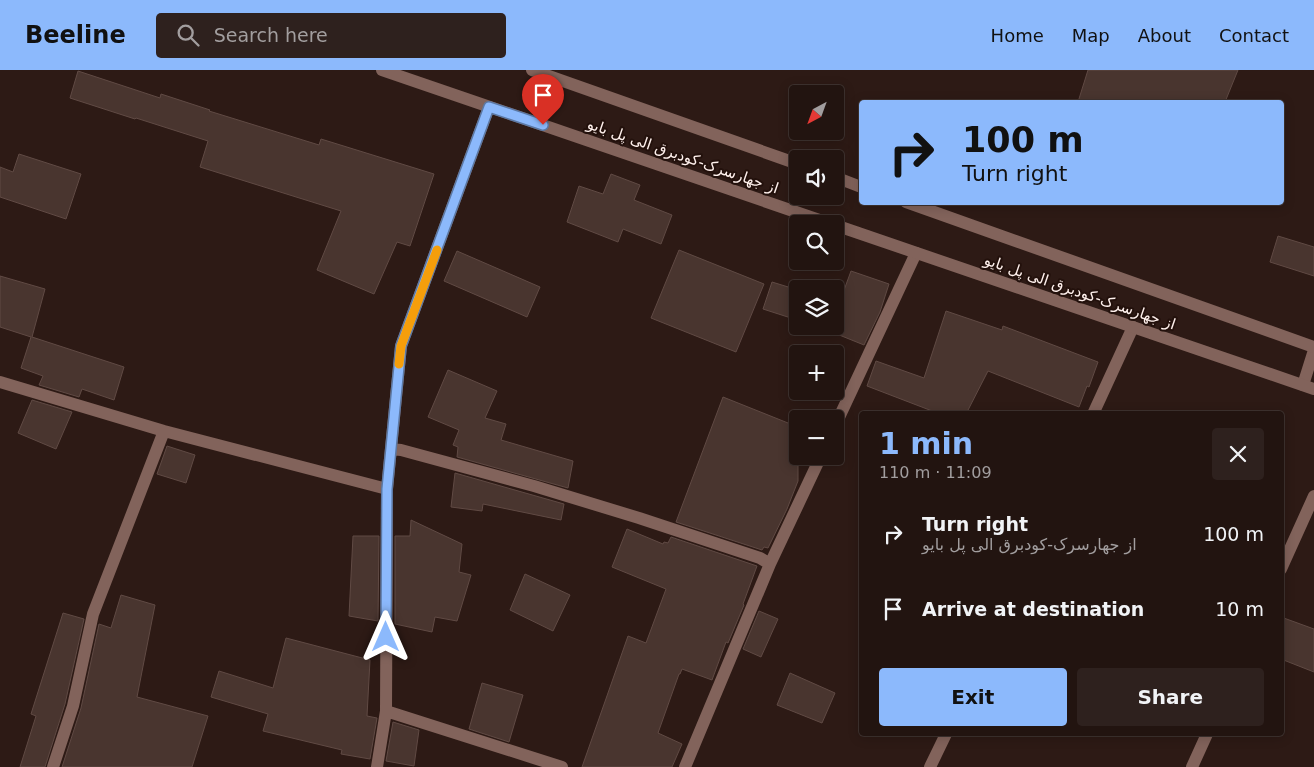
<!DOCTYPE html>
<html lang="en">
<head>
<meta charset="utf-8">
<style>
	:root { --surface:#221410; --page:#2e211e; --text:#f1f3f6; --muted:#a29e9f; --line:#3f3330; --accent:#8cb9fc }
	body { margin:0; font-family:"DejaVu Sans","Noto Naskh Arabic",sans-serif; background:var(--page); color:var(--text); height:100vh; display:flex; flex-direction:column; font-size:19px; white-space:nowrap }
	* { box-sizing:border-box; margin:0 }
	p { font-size:16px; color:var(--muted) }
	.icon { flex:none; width:28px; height:28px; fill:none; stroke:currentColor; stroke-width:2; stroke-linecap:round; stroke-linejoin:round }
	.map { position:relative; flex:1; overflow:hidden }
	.side { position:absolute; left:859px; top:341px; width:425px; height:325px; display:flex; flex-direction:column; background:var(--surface); border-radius:5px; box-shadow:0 2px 12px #0003,0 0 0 1px var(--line) }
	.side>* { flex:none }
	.top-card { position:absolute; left:859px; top:30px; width:425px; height:105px; border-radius:5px; box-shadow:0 2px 12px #0003,0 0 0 1px var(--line); background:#8cb9fc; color:#111; overflow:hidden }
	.needle { width:32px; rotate:221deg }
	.buttons { position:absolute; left:789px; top:15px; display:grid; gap:10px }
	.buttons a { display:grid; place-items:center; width:55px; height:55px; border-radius:5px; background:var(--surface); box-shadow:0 2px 12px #0003,0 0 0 1px var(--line); font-size:25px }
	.pin { position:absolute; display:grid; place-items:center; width:42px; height:42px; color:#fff; margin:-51px -21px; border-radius:50% 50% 50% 0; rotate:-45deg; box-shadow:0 0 5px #0007 }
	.pin .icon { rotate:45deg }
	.me { position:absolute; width:55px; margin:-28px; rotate:0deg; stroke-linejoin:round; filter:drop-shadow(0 0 4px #0008) }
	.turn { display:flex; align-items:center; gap:18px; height:105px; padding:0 20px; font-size:22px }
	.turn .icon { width:65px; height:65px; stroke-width:2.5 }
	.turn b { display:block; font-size:35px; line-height:42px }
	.round { display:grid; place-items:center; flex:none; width:52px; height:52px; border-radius:5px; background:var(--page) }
	.summary { display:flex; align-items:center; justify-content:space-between; height:85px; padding:0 20px }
	h1 { font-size:30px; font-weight:700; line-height:38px; color:var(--accent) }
	.primary-button { display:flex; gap:10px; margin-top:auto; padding:10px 20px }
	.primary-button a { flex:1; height:58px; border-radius:5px; background:var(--accent); color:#111; font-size:20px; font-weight:700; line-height:58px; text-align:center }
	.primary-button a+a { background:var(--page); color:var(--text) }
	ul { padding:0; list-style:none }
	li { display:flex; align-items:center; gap:15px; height:75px; padding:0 20px }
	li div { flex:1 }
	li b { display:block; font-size:19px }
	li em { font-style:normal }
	header { display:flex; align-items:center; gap:30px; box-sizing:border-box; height:70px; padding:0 25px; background:var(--accent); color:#111 }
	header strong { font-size:24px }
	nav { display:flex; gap:28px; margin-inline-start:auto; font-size:18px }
	.search { width:350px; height:45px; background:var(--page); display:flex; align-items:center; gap:12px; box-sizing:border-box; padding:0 18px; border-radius:5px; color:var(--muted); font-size:19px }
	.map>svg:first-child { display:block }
</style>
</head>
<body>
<header>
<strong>Beeline</strong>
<div class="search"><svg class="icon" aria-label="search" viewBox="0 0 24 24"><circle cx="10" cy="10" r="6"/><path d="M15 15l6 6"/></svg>Search here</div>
<nav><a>Home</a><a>Map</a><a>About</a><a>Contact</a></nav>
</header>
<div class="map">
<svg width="1314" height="697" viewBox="0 0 1314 697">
	<rect width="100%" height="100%" fill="#2d1a15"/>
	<path fill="#49352f" stroke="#604a44" d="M1088,0H1238L1225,32H1078Z
		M78,1L160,28L161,24L210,40L209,41L319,75L321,69L434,104L410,176L397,172L374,224L317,200L341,141L200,97L208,71L136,48L135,49L70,28Z
		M19,84L81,104L66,149L0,127V97L13,102Z
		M611,104L640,115L634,130L672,145L661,174L623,159L618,172L567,152L579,116L603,124Z
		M1278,166L1314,177V206L1270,192Z
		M679,180L764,214L736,282L651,248Z
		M457,181L540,217L527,247L444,211Z
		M851,201L889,214L880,242L864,275L817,256H835V233L839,234Z
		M0,206L45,219L32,267L124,297L114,330L82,319L79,327L39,315L43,306L21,298L31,267L0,257Z
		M772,212L798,220V249L795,248L794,249L763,239Z
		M946,241L1002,260L1003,256L1098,292L1089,317L1087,316L1079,337L988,301L966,344H940L867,316L876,291L924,308Z
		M448,300L497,321L485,348L506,354L501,370L573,391L568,418L457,387L458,377L453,375L459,360L428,347Z
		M723,327L798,357V411L787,439L768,478L764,477L762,480L676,452Z
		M32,330L72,342L56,379L18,363Z
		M167,376L195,385L186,413L157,404Z
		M455,403L564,434L561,450L483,434L482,441L451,437Z
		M411,450L462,474L459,502L471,505L457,551L435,547L432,562L395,554V466H410Z
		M627,459L663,474L664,472L668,473L671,467L757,496L743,534L744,535L728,573L726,572L712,610L682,599L680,604H679L658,663L682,674L672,697H582L628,566L646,573L666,519L612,497Z
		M353,466H379L378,551L349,546Z
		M525,504L570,525L553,561L510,540Z
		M121,525L155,535L137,627L208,646L192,697H62L81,638L99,554L111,558Z
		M759,541L778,549L761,587L743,579Z
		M63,543L84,549L65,634L45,697H20L36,646L31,644Z
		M1281,547L1314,559V602L1281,589Z
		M286,568L370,590L367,646L377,648L370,689L341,684L342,680L263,661L268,644L211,627L219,601L273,618Z
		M790,603L835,623L822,653L777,635Z
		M482,613L523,625L509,672L469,659Z
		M393,652L419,660L414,696L386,691Z"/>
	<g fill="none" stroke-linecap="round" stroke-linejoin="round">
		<path stroke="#82635b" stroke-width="12" d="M0,312L164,361L387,419
			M1303,315L1314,280
			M1093,344L1133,257
			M835,356L916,183
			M391,379L401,380L534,416L639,448L760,488L770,494
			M1281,499L1314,426
			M386,641L562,697
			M53,697L73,636L93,544L164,361
			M377,697L386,641L387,419L401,276L489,37
			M685,697L770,494L821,386
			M930,697L946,664
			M1192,697L1207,664"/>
		<path stroke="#82635b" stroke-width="12" d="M382,0L831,154
			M532,0L798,94
			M835,107L861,117
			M906,132L1314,277
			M835,155L1314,319"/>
	</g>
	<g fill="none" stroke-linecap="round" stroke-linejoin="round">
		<g stroke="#5b78a4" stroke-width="12">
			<path id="route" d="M386,567L387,419L401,276L489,37L543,55"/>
		</g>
		<use href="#route" stroke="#8cb9fc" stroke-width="9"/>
		<path stroke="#f59e0b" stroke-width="9" d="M399,294L401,276L437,180"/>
	</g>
	<g text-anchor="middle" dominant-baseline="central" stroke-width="4" stroke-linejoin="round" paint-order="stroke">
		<g font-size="15" fill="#fff1ed" stroke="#23110c">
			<text transform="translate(683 86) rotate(19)">از جهارسرک-کودبرق الی پل بایو</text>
			<text transform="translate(1080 222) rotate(19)">از جهارسرک-کودبرق الی پل بایو</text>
		</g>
	</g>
</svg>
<div class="buttons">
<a><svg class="needle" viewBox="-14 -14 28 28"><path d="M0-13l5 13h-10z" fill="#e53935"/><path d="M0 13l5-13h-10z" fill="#a29e9f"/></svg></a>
<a><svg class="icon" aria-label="sound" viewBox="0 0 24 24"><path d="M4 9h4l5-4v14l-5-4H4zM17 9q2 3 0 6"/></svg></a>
<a><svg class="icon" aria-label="search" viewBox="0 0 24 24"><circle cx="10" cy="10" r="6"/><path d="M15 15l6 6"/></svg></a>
<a><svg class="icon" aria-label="layers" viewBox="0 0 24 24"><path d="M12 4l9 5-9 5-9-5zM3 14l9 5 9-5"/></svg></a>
<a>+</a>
<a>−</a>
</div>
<div class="pin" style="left:543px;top:55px;background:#d93025"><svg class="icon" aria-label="arrive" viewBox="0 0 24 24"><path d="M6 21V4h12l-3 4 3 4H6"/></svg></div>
<svg class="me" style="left:386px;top:567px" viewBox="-20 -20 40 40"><path d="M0-17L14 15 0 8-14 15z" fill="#8cb9fc" stroke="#fff" stroke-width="4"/></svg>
<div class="top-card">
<div class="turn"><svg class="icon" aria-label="right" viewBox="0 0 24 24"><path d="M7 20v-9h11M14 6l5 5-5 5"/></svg><div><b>100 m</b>Turn right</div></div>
</div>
<section class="side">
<div class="summary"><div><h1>1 min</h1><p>110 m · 11:09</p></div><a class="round"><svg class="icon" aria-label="close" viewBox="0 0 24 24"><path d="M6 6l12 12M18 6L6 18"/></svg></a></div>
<ul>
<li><svg class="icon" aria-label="right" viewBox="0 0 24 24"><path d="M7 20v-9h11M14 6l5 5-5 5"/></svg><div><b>Turn right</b><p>از جهارسرک-کودبرق الی پل بایو</p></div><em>100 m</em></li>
<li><svg class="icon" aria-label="arrive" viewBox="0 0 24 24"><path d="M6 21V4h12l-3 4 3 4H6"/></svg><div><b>Arrive at destination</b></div><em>10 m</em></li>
</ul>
<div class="primary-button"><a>Exit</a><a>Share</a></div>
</section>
</div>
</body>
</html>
